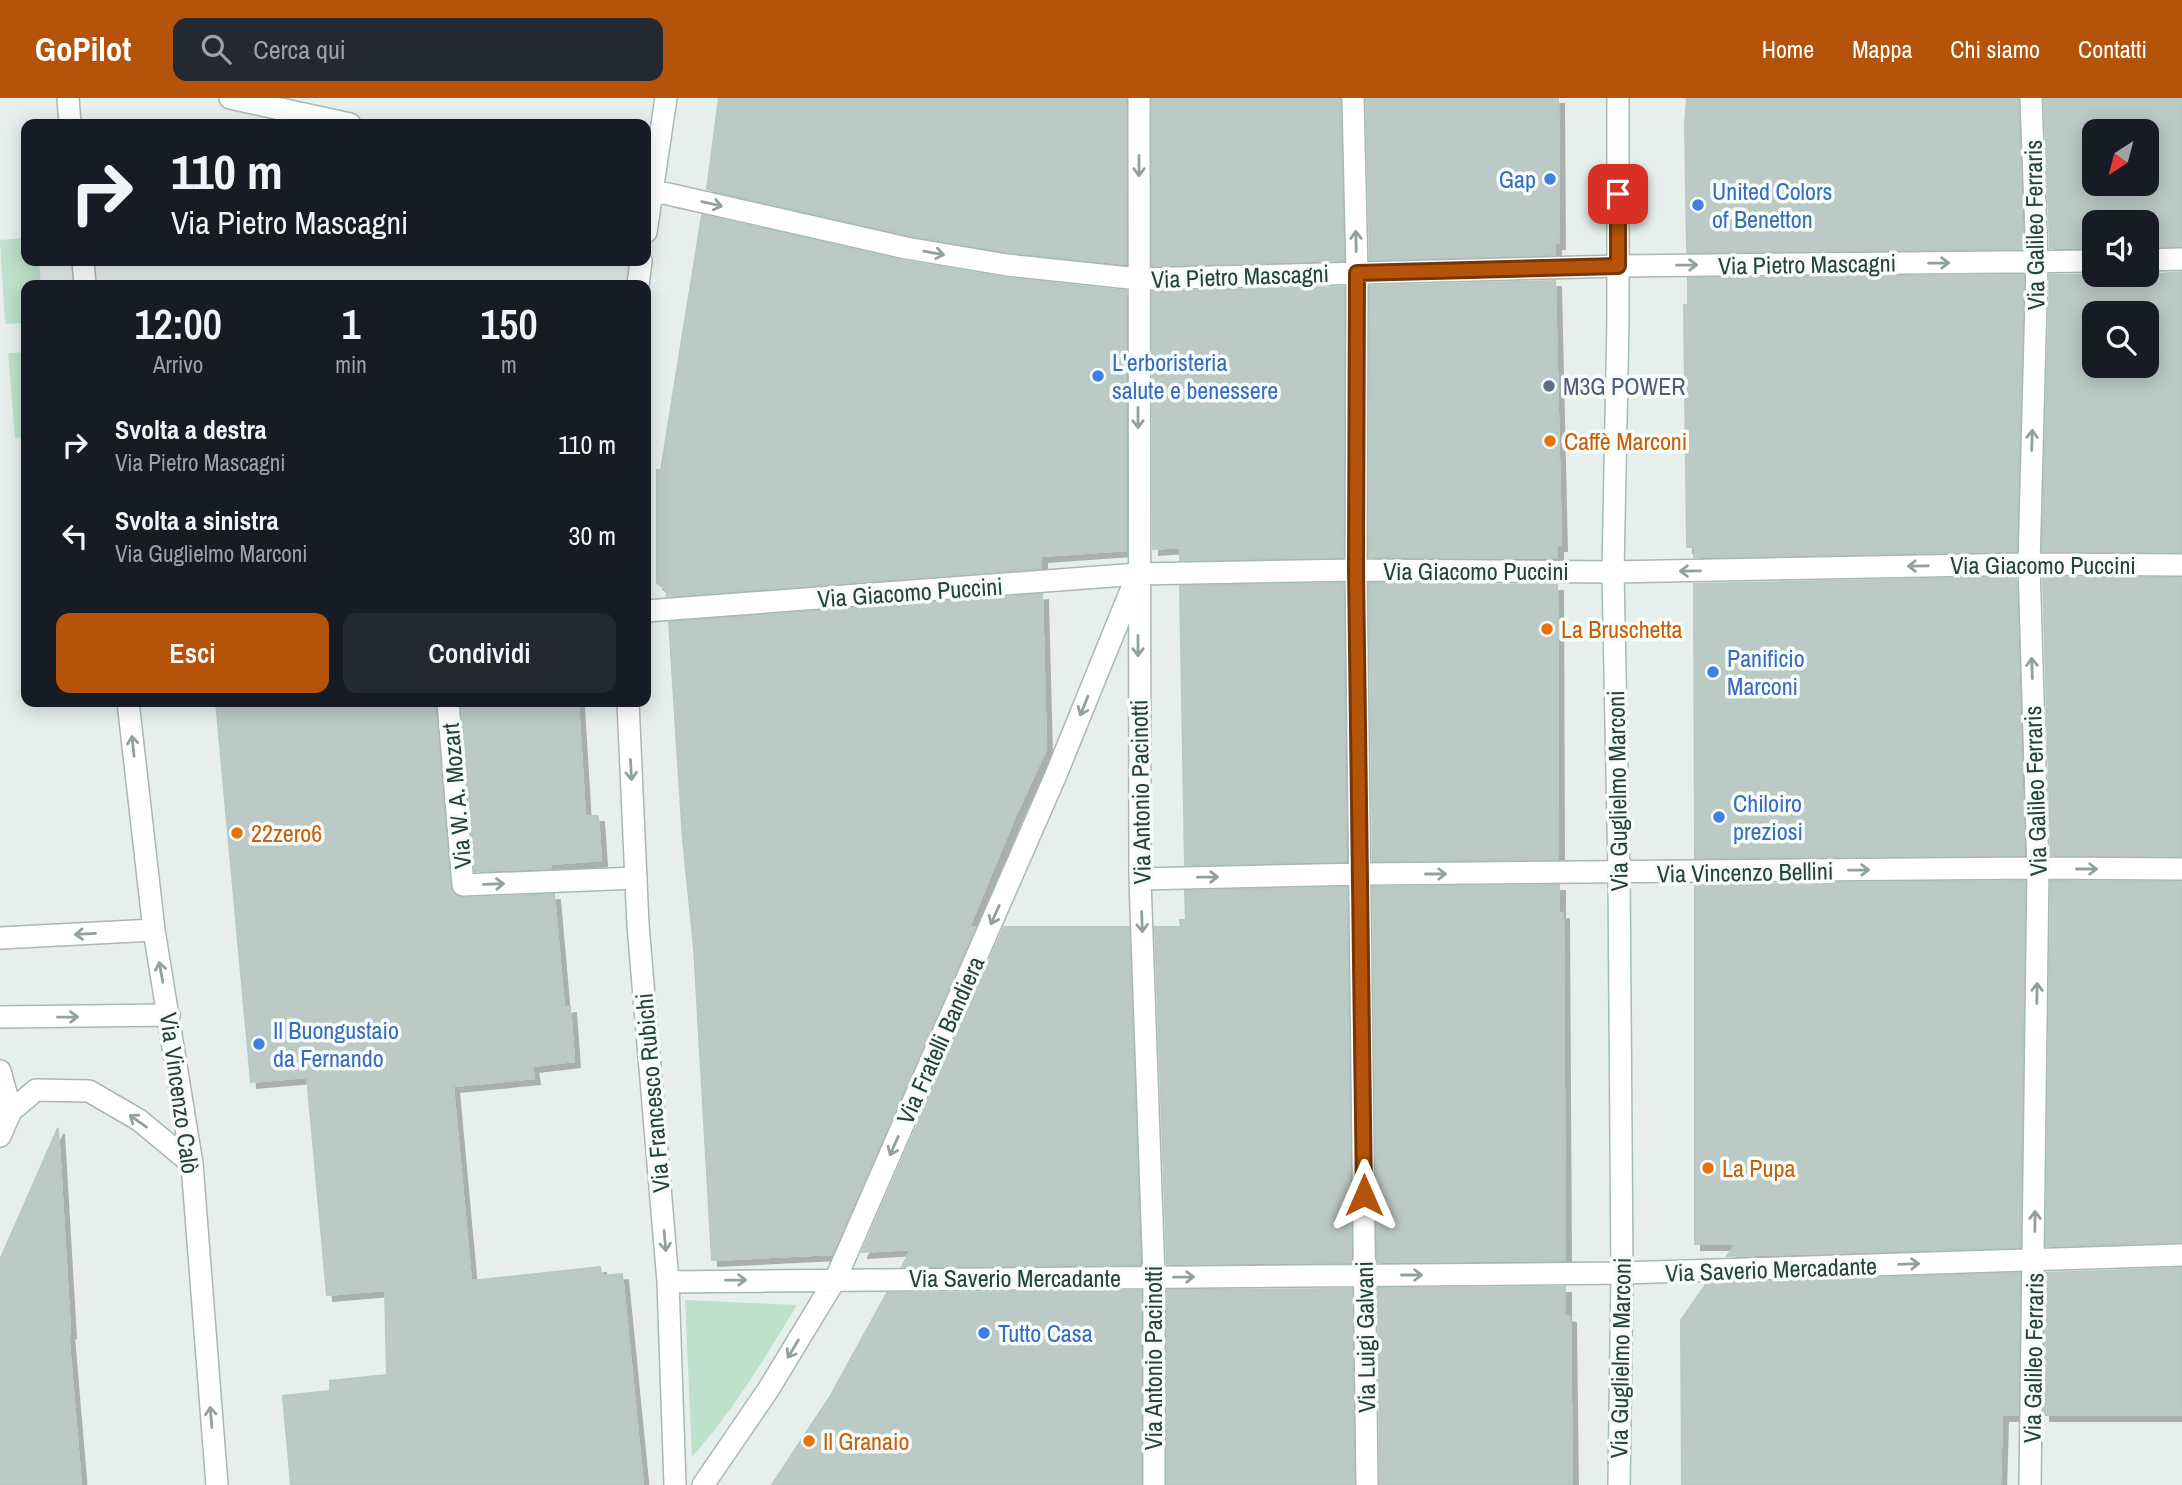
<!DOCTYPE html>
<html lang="it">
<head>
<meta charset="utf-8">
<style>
	:root { --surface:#171b24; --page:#242831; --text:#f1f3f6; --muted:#9ea1a6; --accent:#b45309 }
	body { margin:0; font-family:"Archivo Narrow",sans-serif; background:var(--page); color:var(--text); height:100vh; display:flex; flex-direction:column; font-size:26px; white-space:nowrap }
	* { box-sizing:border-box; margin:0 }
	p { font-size:23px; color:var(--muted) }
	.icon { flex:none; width:38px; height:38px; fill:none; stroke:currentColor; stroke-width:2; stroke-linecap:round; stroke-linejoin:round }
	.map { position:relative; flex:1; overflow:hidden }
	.details { position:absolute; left:21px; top:182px; width:630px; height:427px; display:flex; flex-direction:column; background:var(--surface); border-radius:14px; box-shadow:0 4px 18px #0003 }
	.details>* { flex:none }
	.banner { position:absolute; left:21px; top:21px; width:630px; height:147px; border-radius:14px; box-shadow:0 4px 18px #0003; background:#171b24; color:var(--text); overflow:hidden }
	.needle { width:46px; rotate:216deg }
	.fabs { position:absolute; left:2082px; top:21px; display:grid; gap:14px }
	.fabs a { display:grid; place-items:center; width:77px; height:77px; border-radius:14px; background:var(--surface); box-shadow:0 4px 18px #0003; font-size:35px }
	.pin { position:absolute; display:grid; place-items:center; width:60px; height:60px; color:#fff; margin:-30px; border-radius:14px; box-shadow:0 4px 10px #0006 }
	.me { position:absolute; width:77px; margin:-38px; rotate:0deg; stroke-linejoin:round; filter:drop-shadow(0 0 5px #0008) }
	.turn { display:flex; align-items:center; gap:24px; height:147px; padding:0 35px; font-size:32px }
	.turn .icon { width:91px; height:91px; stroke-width:2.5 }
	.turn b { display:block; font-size:49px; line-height:60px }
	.eta { display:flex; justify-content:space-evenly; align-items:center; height:119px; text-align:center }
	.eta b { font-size:42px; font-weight:600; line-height:49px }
	.button { display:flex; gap:14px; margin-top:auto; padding:14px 35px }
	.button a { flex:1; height:80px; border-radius:14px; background:var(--accent); color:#fff; font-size:28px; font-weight:600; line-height:80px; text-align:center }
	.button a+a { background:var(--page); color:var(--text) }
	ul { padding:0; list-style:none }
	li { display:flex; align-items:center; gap:21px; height:91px; padding:0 35px }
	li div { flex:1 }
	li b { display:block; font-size:26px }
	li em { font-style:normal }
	header { display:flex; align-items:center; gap:42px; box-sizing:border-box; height:98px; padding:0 35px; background:var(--accent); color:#fff }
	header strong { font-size:33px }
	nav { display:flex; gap:38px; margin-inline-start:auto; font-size:24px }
	.search { width:490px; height:63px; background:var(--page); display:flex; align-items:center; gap:18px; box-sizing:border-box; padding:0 24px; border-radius:14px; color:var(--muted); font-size:26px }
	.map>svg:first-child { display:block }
</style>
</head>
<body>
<header>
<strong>GoPilot</strong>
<div class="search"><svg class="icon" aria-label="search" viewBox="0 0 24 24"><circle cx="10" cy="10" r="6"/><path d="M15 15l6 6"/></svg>Cerca qui</div>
<nav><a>Home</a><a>Mappa</a><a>Chi siamo</a><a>Contatti</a></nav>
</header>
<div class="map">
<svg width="2182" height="1387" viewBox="0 0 2182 1387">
	<defs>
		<filter id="shadow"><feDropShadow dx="6" dy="6" stdDeviation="0" flood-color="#0004"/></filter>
	</defs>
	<rect width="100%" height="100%" fill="#e6efec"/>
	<path fill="#bee1cb" d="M26,140V163H39L41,187H26V225L5,226L0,142Z
		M26,254V339L15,340L8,255Z
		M685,1202L797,1207C765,1260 733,1313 692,1359Z"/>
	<path fill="#bbcac5" stroke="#b7c9c4" stroke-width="2" fill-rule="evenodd" filter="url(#shadow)" d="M719,0H1126V166L1009,154L909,137L707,91Z
		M1152,0H1340L1344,162L1152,168Z
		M1366,0H1558L1559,145H1555V157L1370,162Z
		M1687,0H2018L2023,151L1687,154L1685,26Z
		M2044,0H2182V148L2147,149V124H2095V150H2050ZM2095,33H2147V86H2095Z
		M702,117L904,163L1006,180L1126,193V452L1041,458V470L667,498V492L657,485V372H661Z
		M2182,174V454L2042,453L2050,177H2147ZM2095,215H2147V268H2095Z
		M2024,177L2016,453L1694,459V449H1687L1684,207H1688V180Z
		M1555,183L1561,447H1557V460L1369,459L1370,188Z
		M1344,189L1343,459L1180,462V449L1153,451L1152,194Z
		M2016,479L2024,757L1695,760L1694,486Z
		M2043,479L2182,480V758L2051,757Z
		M1343,485L1346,763L1185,767L1180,488Z
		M1369,485L1557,487L1558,761L1373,763Z
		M1042,496L1046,651L1015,718L969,829H975L832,1156L712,1162L694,850L683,742L669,524Z
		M216,604H435L452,794L457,798L464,800L554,796L564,910L570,909L574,963L532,968L534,980L453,988L471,1183L600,1169L602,1178L622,1176L643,1387H291L283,1298L330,1293V1283L387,1277L385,1192L327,1197L307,979L251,984Z
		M461,604H578L585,718H598L601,762L551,766V770L475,773Z
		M2025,783L2020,1149L1727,1158L1736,1146H1695V786Z
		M2051,783L2182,784V1144L2046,1148Z
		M1559,787V816L1563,815L1565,1162L1377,1164L1373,789Z
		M1347,789L1351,1164L1167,1166L1155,829H1181L1180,822H1186L1185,793Z
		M1004,829H1129L1140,1166L902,1169L911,1151L862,1154Z
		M58,1030L70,1234L68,1233L81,1387H0V1162Z
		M2182,1170V1317H2044L2046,1175Z
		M2020,1175L2018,1317H2002L2000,1387H1682L1681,1222L1707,1185Z
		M1565,1189V1218L1570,1219L1572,1387H1380L1378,1190Z
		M1352,1191L1354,1387H1167V1192Z
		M1141,1193V1387H772L831,1297L887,1195Z"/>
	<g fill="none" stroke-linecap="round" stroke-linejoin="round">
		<g stroke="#a8b8b4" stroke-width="24">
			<path id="lane" d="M448,604L463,787L636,780"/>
		</g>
		<g stroke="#a8b8b4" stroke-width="24">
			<path id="street" d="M68,0L70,26
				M230,0L350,26
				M1139,0L1140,781L1154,1180V1387
				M1353,0L1357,175L1356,472L1367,1387
				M646,91L906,150L1007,167L1139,181L1618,168L2095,163
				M646,134L666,0
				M2147,162L2182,161
				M83,163L85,187
				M638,187L641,163
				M646,513L1138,476L1356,472L1613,474L2029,466L2182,467
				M128,604L154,832L192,1066L217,1387
				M628,604L638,827L668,1184L675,1387
				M1140,781L1361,776L2038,770L2182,771
				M0,840L154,832
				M0,919L169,917
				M0,973L11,1013
				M0,1038L11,1013L36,992L89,993L139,1022L192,1066
				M668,1184L1622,1175L2182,1157
				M703,1387L768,1292L836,1180L1055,679L1134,485
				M2030,1387L2038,770L2029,466L2037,164L2031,0"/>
		</g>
		<g stroke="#a3bcb5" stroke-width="24">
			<path id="secondary" d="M1618,0V221L1613,474L1619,775L1622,1175L1619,1387"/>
		</g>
		<use href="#lane" stroke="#fff" stroke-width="21"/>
		<use href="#street" stroke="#fff" stroke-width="21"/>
		<use href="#secondary" stroke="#fff" stroke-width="21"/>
	</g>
	<defs><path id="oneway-shaft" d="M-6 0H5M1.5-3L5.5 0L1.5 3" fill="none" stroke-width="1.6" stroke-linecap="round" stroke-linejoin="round" transform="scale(1.75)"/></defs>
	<g stroke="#91a19e">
		<use href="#oneway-shaft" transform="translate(1139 68) rotate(90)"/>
		<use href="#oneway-shaft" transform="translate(712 106) rotate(13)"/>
		<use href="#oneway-shaft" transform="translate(1356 143) rotate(-91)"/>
		<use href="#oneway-shaft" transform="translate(934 155) rotate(10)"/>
		<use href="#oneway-shaft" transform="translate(1939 165) rotate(-1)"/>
		<use href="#oneway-shaft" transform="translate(1687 167) rotate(-1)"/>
		<use href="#oneway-shaft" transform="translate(1138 320) rotate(90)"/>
		<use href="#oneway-shaft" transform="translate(2032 342) rotate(-88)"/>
		<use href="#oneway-shaft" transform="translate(1918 468) rotate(179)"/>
		<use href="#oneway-shaft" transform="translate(1690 473) rotate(179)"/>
		<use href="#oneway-shaft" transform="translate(1138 548) rotate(90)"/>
		<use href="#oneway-shaft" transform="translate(2032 570) rotate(-92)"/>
		<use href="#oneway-shaft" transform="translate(1084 608) rotate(112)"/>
		<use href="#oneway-shaft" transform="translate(133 648) rotate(-96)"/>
		<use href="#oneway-shaft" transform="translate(631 672) rotate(87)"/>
		<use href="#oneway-shaft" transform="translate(2087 771)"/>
		<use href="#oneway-shaft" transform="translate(1859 772) rotate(-1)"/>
		<use href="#oneway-shaft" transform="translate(1436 776)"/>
		<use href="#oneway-shaft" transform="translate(1208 779) rotate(-1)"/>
		<use href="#oneway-shaft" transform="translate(494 786) rotate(-2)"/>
		<use href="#oneway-shaft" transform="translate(995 817) rotate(114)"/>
		<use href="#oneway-shaft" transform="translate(1142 824) rotate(88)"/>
		<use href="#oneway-shaft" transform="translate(85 836) rotate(177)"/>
		<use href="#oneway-shaft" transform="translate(161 874) rotate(-100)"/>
		<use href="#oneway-shaft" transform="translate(2037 895) rotate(-89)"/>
		<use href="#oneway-shaft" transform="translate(68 919) rotate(-1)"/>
		<use href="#oneway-shaft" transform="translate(138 1023) rotate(-145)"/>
		<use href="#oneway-shaft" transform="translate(894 1048) rotate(114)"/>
		<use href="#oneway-shaft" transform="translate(2035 1123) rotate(-89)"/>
		<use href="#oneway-shaft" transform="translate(665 1143) rotate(85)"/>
		<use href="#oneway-shaft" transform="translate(1909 1166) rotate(-2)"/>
		<use href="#oneway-shaft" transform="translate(1412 1177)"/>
		<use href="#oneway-shaft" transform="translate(1184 1179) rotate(-1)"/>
		<use href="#oneway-shaft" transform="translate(736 1182) rotate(-1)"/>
		<use href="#oneway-shaft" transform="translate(793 1251) rotate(121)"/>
		<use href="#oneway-shaft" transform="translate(211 1319) rotate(-95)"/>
	</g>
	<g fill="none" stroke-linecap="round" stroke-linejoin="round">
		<g stroke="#753606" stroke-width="18">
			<path id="route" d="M1364,1097L1356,472L1357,175L1618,168V96"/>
		</g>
		<use href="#route" stroke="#b45309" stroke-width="12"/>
	</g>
	<g fill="#3f7fe0" stroke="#f7fbf9" stroke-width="2.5">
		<circle cx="1550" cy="81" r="7"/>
		<circle cx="1698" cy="107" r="7"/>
		<circle cx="1098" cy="278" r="7"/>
		<circle cx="1713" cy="574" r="7"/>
		<circle cx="1719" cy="719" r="7"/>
		<circle cx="259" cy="946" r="7"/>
		<circle cx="984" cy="1235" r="7"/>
	</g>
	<circle fill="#5c6f8a" stroke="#f7fbf9" stroke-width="2.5" cx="1549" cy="288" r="7"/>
	<g fill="#e8710a" stroke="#f7fbf9" stroke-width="2.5">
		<circle cx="1550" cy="343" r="7"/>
		<circle cx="1547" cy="531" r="7"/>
		<circle cx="237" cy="735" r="7"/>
		<circle cx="1708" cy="1070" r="7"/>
		<circle cx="809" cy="1343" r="7"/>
	</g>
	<g text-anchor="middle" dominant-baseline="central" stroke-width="7" stroke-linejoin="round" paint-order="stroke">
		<g font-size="24" fill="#366cbe" stroke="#f7fbf9" text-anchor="start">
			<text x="1536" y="81" text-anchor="end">Gap</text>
			<text x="1712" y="93">United Colors<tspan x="1712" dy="28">of Benetton</tspan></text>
			<text x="1112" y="264">L'erboristeria<tspan x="1112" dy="28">salute e benessere</tspan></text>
			<text x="1727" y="560">Panificio<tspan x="1727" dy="28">Marconi</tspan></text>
			<text x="1733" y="705">Chiloiro<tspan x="1733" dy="28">preziosi</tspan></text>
			<text x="273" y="932">Il Buongustaio<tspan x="273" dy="28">da Fernando</tspan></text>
			<text x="998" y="1235">Tutto Casa</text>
		</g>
		<g font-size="24" fill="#23433d" stroke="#f7fbf9">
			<text transform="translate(2034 127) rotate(-91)">Via Galileo Ferraris</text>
			<text transform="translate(1807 166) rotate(-1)">Via Pietro Mascagni</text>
			<text transform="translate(1240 178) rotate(-2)">Via Pietro Mascagni</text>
			<text x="2043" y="467">Via Giacomo Puccini</text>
			<text x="1476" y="473">Via Giacomo Puccini</text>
			<text transform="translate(910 494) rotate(-4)">Via Giacomo Puccini</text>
			<text transform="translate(1617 693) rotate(-91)">Via Guglielmo Marconi</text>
			<text transform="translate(2035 693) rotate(-92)">Via Galileo Ferraris</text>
			<text transform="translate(1140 694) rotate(-91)">Via Antonio Pacinotti</text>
			<text transform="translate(456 698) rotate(-95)">Via W. A. Mozart</text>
			<text transform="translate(1745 774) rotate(-1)">Via Vincenzo Bellini</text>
			<text transform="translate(940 942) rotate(-66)">Via Fratelli Bandiera</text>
			<text transform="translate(180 995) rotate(82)">Via Vincenzo Calò</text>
			<text transform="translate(652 995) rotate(-95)">Via Francesco Rubichi</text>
			<text transform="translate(1771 1171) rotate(-2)">Via Saverio Mercadante</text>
			<text x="1015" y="1180">Via Saverio Mercadante</text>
			<text transform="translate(1365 1239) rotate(-91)">Via Luigi Galvani</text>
			<text transform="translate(1153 1260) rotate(-90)">Via Antonio Pacinotti</text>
			<text transform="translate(1620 1260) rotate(-89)">Via Guglielmo Marconi</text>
			<text transform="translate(2033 1260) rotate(-89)">Via Galileo Ferraris</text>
		</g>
		<g font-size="24" fill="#4e5e75" stroke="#f7fbf9" text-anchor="start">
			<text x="1563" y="288">M3G POWER</text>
		</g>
		<g font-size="24" fill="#c56008" stroke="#f7fbf9" text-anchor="start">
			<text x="1564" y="343">Caffè Marconi</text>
			<text x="1561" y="531">La Bruschetta</text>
			<text x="251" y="735">22zero6</text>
			<text x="1722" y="1070">La Pupa</text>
			<text x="823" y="1343">Il Granaio</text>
		</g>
	</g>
</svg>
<div class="fabs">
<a><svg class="needle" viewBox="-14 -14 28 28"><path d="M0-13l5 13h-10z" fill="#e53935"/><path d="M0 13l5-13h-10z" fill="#9ea1a6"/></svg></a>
<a><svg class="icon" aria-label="sound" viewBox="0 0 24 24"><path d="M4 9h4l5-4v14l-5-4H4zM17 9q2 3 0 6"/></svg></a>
<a><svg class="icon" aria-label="search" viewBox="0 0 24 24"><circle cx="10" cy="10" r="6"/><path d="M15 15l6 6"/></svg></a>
</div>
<div class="pin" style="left:1618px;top:96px;background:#d93025"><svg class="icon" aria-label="arrive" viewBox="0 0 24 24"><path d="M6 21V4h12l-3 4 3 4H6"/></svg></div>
<svg class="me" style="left:1364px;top:1097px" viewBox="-20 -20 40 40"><path d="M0-17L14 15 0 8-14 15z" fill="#b45309" stroke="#fff" stroke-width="4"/></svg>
<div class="banner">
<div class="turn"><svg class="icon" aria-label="right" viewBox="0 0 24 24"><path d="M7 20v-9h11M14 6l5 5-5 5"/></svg><div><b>110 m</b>Via Pietro Mascagni</div></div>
</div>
<section class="details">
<div class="eta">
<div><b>12:00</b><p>Arrivo</p></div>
<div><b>1</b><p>min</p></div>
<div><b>150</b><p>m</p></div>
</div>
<ul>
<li><svg class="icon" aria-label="right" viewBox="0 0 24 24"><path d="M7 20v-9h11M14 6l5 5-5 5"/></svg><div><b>Svolta a destra</b><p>Via Pietro Mascagni</p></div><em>110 m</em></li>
<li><svg class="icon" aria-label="left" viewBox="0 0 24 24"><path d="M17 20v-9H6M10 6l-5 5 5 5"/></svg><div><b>Svolta a sinistra</b><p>Via Guglielmo Marconi</p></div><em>30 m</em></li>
</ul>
<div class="button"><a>Esci</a><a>Condividi</a></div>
</section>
</div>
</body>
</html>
